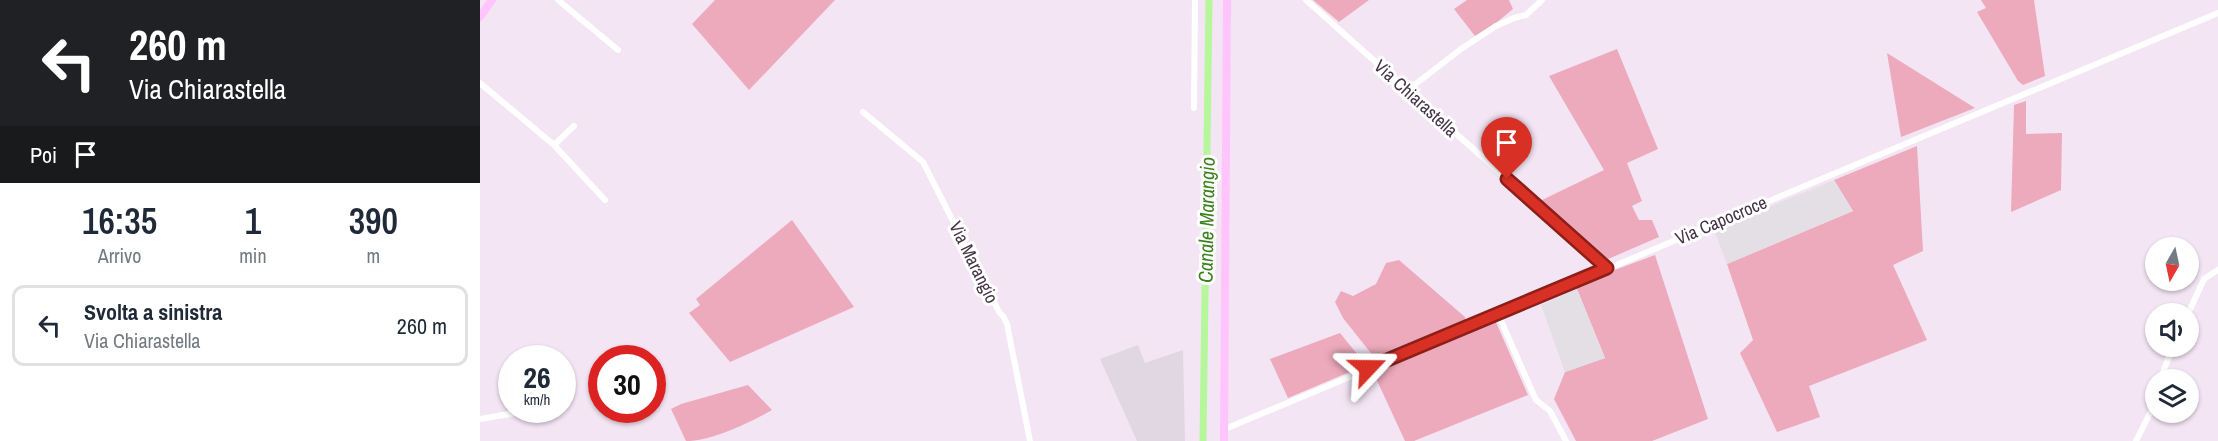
<!DOCTYPE html>
<html lang="it">
<head>
<meta charset="utf-8">
<style>
	:root { --surface:#fff; --page:#f2f2f3; --text:#1f2937; --muted:#747a83; --line:#e0e1e3 }
	body { margin:0; font-family:"Archivo Narrow",sans-serif; background:var(--page); color:var(--text); height:100vh; display:flex; flex-direction:column; font-size:22px; white-space:nowrap }
	* { box-sizing:border-box; margin:0 }
	p { font-size:20px; color:var(--muted) }
	.icon { flex:none; width:33px; height:33px; fill:none; stroke:currentColor; stroke-width:2; stroke-linecap:round; stroke-linejoin:round }
	.map { position:relative; flex:1; overflow:hidden }
	.drawer { display:flex; flex-direction:column; background:var(--surface); width:480px }
	.drawer>* { flex:none }
	.banner { background:#202124; color:#fff; overflow:hidden }
	.needle { width:39px; rotate:189deg }
	.tools { position:absolute; left:1665px; top:237px; display:grid; gap:12px }
	.tools a { display:grid; place-items:center; width:54px; height:54px; border-radius:50%; background:var(--surface); box-shadow:0 2px 4px #0004; font-size:30px }
	.speed { position:absolute; left:18px; top:345px; display:flex; gap:12px; font-size:30px; font-weight:700; text-align:center }
	.speed>* { display:grid; place-content:center; width:78px; height:78px; border-radius:50%; background:var(--surface); box-shadow:0 2px 4px #0004; line-height:1 }
	.speed small { font-size:15px; font-weight:400 }
	.speed .limit { border:9px solid #d22; background:#fff; color:#111 }
	.pin { position:absolute; display:grid; place-items:center; width:51px; height:51px; color:#fff; margin:-62px -26px; border-radius:50% 50% 50% 0; rotate:-45deg; box-shadow:0 0 6px #0007 }
	.pin .icon { rotate:45deg }
	.me { position:absolute; width:66px; margin:-33px; rotate:67deg; stroke-linejoin:round; filter:drop-shadow(0 0 4px #0008) }
	.turn { display:flex; align-items:center; gap:21px; height:126px; padding:0 30px; font-size:27px }
	.turn .icon { width:78px; height:78px; stroke-width:2.5 }
	.turn b { display:block; font-size:42px; line-height:51px }
	.then { display:flex; align-items:center; height:57px; padding:0 30px; background:#0003; gap:12px; font-size:22px }
	.eta { display:flex; justify-content:space-evenly; align-items:center; height:102px; text-align:center }
	.eta b { font-size:36px; font-weight:600; line-height:42px }
	ul { padding:0; list-style:none }
	li { display:flex; align-items:center; gap:18px; height:81px; margin:0 12px 9px; padding:0 18px; border:3px solid var(--line); border-radius:12px }
	li div { flex:1 }
	li b { display:block; font-size:22px }
	li em { font-style:normal }
	main { display:flex; flex:1; min-height:0 }
	.map>svg:first-child { display:block }
</style>
</head>
<body>
<main>
<section class="drawer">
<div class="banner">
<div class="turn"><svg class="icon" aria-label="left" viewBox="0 0 24 24"><path d="M17 20v-9H6M10 6l-5 5 5 5"/></svg><div><b>260 m</b>Via Chiarastella</div></div>
<div class="then">Poi<svg class="icon" aria-label="arrive" viewBox="0 0 24 24"><path d="M6 21V4h12l-3 4 3 4H6"/></svg></div>
</div>
<div class="eta">
<div><b>16:35</b><p>Arrivo</p></div>
<div><b>1</b><p>min</p></div>
<div><b>390</b><p>m</p></div>
</div>
<ul>
<li><svg class="icon" aria-label="left" viewBox="0 0 24 24"><path d="M17 20v-9H6M10 6l-5 5 5 5"/></svg><div><b>Svolta a sinistra</b><p>Via Chiarastella</p></div><em>260 m</em></li>
</ul>
</section>
<div class="map">
<svg width="1738" height="441" viewBox="0 0 1738 441">
	<rect width="100%" height="100%" fill="#f4e5f4"/>
	<path fill="#e1d7e3" d="M658,345L665,363L703,350L705,441H657L620,359Z"/>
	<path fill="#ecaabc" d="M235,0H355L269,90L212,24Z
		M833,0H889L859,22Z
		M987,0H1029L1033,9L1016,23L995,36L974,9Z
		M1501,0H1554L1565,76L1543,85L1538,81L1497,12L1506,8Z
		M1137,49L1178,149L1147,163L1162,201L1152,206L1159,220H1172L1179,237L1128,259L1060,201L1124,170L1069,76Z
		M1407,53L1495,108L1421,137Z
		M1546,101V134L1582,133L1581,190L1531,212L1534,105Z
		M1437,146L1443,251L1413,265L1447,340L1329,386L1340,417L1297,432L1260,353L1273,340L1247,264L1373,211L1354,180Z
		M312,220L374,307L250,362L209,313L220,305L216,299Z
		M1175,255L1228,419L1172,441H1096L1074,399L1085,372L1125,358L1097,289V284Z
		M919,260L985,317V320L894,357L863,318L855,302L861,291L873,296L896,284L906,263Z
		M1015,320L1048,395L934,441H925L893,372Z
		M860,333L886,365L808,398L790,359Z
		M268,385L292,410C269,423 231,441 206,441L191,409L201,404Z"/>
	<path fill="#e4dee5" d="M1354,180L1373,211L1247,264L1234,230Z
		M1097,289L1125,358L1085,372L1061,305Z"/>
	<g fill="none" stroke-linecap="round" stroke-linejoin="round">
		<path stroke="#b7f79c" stroke-width="7" d="M723,441L729,0"/>
		<path stroke="#fff" stroke-width="6" d="M78,0L138,50
			M826,0L1127,268
			M0,83L74,145L125,200
			M928,90L981,49L1016,26L1034,18L1046,15L1062,0
			M714,108L715,0
			M383,112L443,162L519,312L523,316L527,324L550,441
			M74,145L94,126
			M1018,314L1056,400L1070,411L1086,441
			M1708,314L1724,279L1738,270
			M1680,380L1693,346
			M0,419L53,410
			M745,429L1738,13
			M1656,441L1673,407L1676,397"/>
		<path stroke="#ffc4fc" stroke-width="8" d="M0,17L12,0
			M744,441L747,0"/>
	</g>
	<g fill="none" stroke-linecap="round" stroke-linejoin="round">
		<g stroke="#8d1f18" stroke-width="15">
			<path id="route" d="M888,368L1127,268L1027,179"/>
		</g>
		<use href="#route" stroke="#d93025" stroke-width="10"/>
	</g>
	<g text-anchor="middle" dominant-baseline="central" stroke-width="6" stroke-linejoin="round" paint-order="stroke">
		<g font-size="18" fill="#453447" stroke="#fff">
			<text transform="translate(936 98) rotate(42)">Via Chiarastella</text>
			<text transform="translate(1241 220) rotate(-23)">Via Capocroce</text>
			<text transform="translate(494 262) rotate(64)">Via Marangio</text>
		</g>
		<g font-size="20" font-style="italic" fill="#3a811d" stroke="#fff">
			<text transform="translate(726 220) rotate(-89)">Canale Marangio</text>
		</g>
	</g>
</svg>
<div class="tools">
<a><svg class="needle" viewBox="-14 -14 28 28"><path d="M0-13l5 13h-10z" fill="#e53935"/><path d="M0 13l5-13h-10z" fill="#747a83"/></svg></a>
<a><svg class="icon" aria-label="sound" viewBox="0 0 24 24"><path d="M4 9h4l5-4v14l-5-4H4zM17 9q2 3 0 6"/></svg></a>
<a><svg class="icon" aria-label="layers" viewBox="0 0 24 24"><path d="M12 4l9 5-9 5-9-5zM3 14l9 5 9-5"/></svg></a>
</div>
<div class="speed"><div>26<small>km/h</small></div><div class="limit">30</div></div>
<div class="pin" style="left:1027px;top:179px;background:#d93025"><svg class="icon" aria-label="arrive" viewBox="0 0 24 24"><path d="M6 21V4h12l-3 4 3 4H6"/></svg></div>
<svg class="me" style="left:888px;top:368px" viewBox="-20 -20 40 40"><path d="M0-17L14 15 0 8-14 15z" fill="#d93025" stroke="#fff" stroke-width="4"/></svg>
</div>
</main>
</body>
</html>
